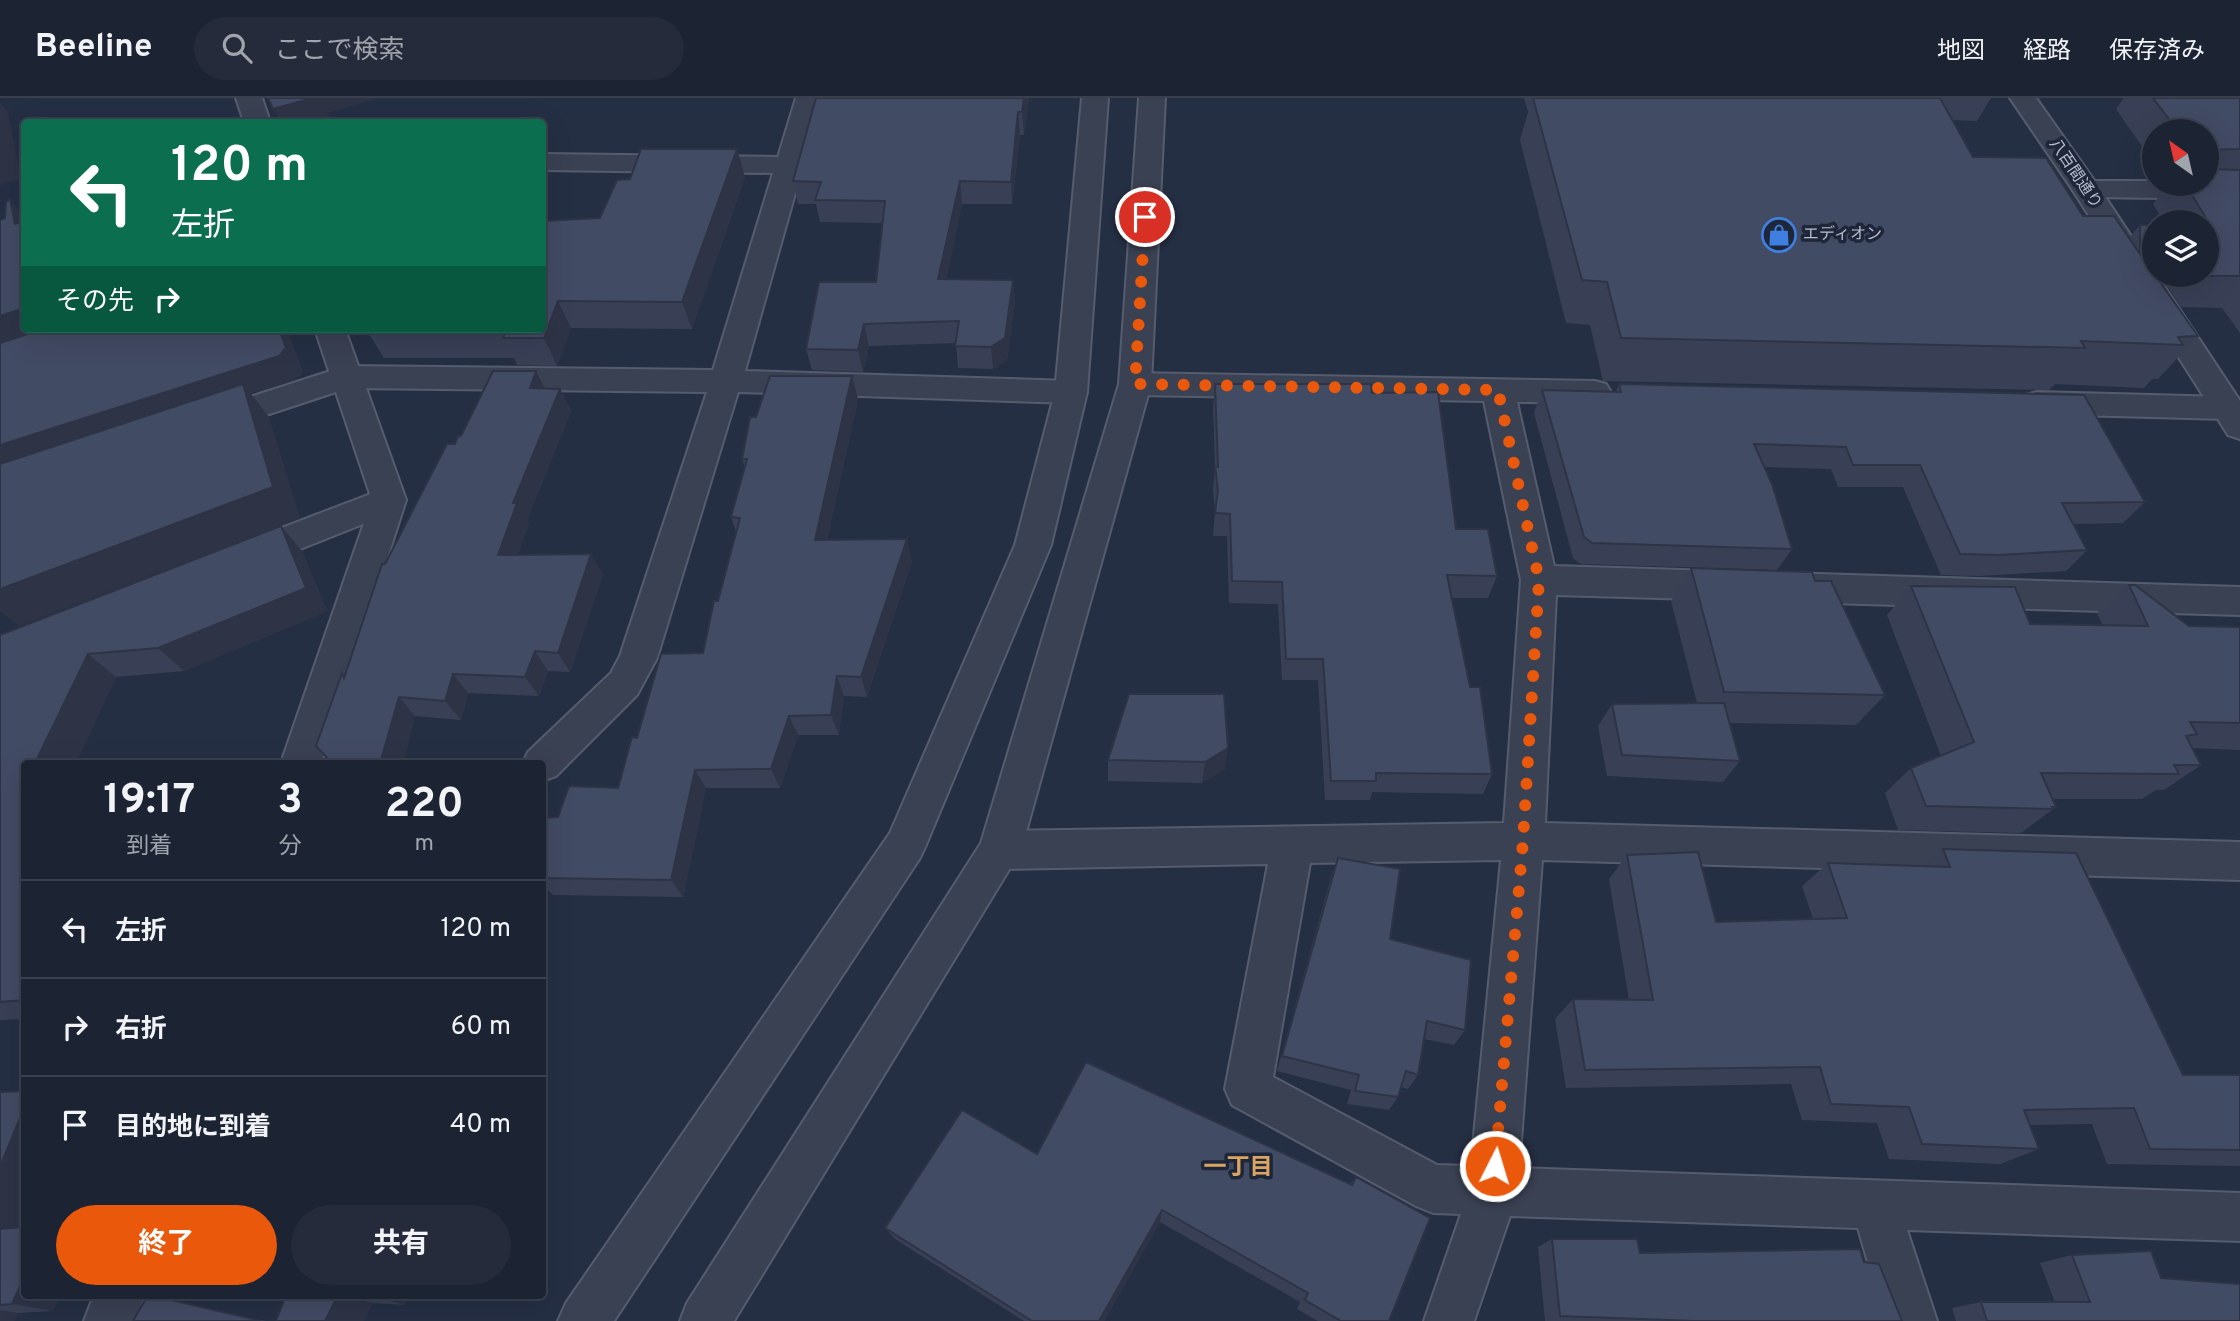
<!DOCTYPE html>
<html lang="ja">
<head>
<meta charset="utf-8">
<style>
	:root { --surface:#1c2333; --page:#252b3b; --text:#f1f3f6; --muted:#a0a4ac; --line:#3a404e; --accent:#ea580c }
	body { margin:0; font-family:Overpass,"Noto Sans JP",sans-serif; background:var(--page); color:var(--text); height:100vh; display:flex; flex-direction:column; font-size:26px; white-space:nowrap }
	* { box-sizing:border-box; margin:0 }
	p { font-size:23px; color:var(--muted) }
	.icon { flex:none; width:38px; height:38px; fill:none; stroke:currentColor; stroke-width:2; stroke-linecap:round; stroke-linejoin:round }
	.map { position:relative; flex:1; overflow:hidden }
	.side { position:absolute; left:21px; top:662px; width:525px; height:539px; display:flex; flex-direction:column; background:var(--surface); border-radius:7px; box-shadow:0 7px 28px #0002,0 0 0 2px var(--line) }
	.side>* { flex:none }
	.top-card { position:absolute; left:21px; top:21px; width:525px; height:214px; border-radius:7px; box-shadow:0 7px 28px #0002,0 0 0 2px var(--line); background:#0b6e4f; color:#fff; overflow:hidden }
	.needle { width:46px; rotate:326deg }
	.tools { position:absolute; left:2142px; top:21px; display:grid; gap:14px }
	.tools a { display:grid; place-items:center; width:77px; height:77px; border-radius:50%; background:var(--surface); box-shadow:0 7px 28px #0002,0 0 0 2px var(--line); font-size:35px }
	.pin { position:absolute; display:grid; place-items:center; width:60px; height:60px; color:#fff; margin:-30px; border:4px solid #fff; border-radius:50%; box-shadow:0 2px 7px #0007 }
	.me { position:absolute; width:77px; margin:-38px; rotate:5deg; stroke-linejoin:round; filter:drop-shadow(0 0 5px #0008) }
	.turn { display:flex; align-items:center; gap:24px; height:147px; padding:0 35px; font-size:32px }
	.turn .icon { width:91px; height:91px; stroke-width:2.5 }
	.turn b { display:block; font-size:49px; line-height:60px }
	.then { display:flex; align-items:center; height:66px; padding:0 35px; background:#0003; gap:14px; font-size:26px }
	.eta { display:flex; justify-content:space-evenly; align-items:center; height:119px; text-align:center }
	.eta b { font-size:42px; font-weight:700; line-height:49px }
	.cta { display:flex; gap:14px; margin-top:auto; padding:14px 35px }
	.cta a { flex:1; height:80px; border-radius:42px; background:var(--accent); color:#fff; font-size:28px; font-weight:700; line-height:80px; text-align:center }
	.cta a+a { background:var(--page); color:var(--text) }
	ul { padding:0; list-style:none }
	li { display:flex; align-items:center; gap:21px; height:98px; padding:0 35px; border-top:2px solid var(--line) }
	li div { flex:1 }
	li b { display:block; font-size:26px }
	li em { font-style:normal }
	header { display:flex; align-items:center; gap:42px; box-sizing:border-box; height:98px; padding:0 35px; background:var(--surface); border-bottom:2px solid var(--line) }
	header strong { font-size:33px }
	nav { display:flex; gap:38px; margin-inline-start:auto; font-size:24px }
	.search { width:490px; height:63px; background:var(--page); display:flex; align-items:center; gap:18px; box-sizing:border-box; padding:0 24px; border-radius:38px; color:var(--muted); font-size:26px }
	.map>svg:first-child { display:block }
</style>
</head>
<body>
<header>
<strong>Beeline</strong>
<div class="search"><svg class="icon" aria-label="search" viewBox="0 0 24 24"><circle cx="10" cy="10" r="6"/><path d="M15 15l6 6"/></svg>ここで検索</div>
<nav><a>地図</a><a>経路</a><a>保存済み</a></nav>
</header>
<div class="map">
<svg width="2240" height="1223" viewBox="0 0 2240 1223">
	<rect width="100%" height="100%" fill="#252f44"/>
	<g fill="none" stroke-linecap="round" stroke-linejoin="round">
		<g stroke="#555c6d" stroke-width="4">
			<path id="minor" d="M796,0H822L745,273L1071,283L1082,286L1087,294L1082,302L1071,305L738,294L657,560L637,597L556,678L542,683V665H523L528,654L611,575L620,558L707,294L348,290L209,336L197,332L193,324L197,316L346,268L713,272L773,75L542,72V56L778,59Z
				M2086,83H2154V86L2240,85V101L2086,99L2076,97L2072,91L2076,85Z
				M1135,275L1595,283L1606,286L1611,294L1606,302L1595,305L1517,304L1554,468L2240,489V517L1556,497L1545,725L2240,744V782L1542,762L1519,1070L2240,1095V1143L1907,1132L1937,1223H1885L1858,1130L1510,1118L1474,1223H1424L1461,1116L1433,1115L1416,1108L1232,1007L1225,991L1268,766L1000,771L985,765L979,752L985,739L1000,733L1504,725L1521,482L1484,303L1135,297L1124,294L1119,286L1124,278ZM1501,762L1471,1068L1437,1067L1273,979L1310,765Z
				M2037,294L2227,299L2238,302L2240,315L2227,321L2037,316L2026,313L2021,305L2026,297Z
				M389,389L401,393L406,402L401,411L242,474L229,470L224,460L229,450Z"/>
		</g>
		<g stroke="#555c6d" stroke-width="4">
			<path id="tertiary" d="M236,0H262L270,24H244Z
				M1082,0H1108L1087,294L1051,447L926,747L920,760L614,1223H558L566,1205L890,735L1015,447L1055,294Z
				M1139,0H1165L1151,286L1021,752L734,1223H680L687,1205L981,745L1119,286Z
				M2010,0H2036L2100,91L2240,303V341L2228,337L2072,91Z
				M315,231H345L406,402L321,665H281L372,402Z
				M94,1197H144L136,1223H84Z"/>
		</g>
		<use href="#minor" fill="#3a4153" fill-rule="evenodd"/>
		<use href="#tertiary" fill="#3a4153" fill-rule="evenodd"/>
	</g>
	<path fill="#394056" d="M1029,0L1024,37H1020L1012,106H962L946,181L1013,182L1015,204L1007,262L993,271L958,270L956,245L869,248L863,274L812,272L806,251L876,184L882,125L820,124L816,106H798L793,83Z
		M1524,0H1991L1977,23L1952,22L1973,59L2083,118L2129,140L2140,127H2154V177H2207V124H2164L2153,106L2169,86H2207V33H2154V66L2116,11L2124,0H2240V235L2222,210L2181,209L2164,183L2162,186L2198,238L2158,281H2152L2144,290L2055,286L2049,292L1603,283L1590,227L1566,225L1520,42L1528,14Z
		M745,79L692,231L571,230L557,268L517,267L514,260H384L367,233L600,120Z
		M536,273L545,291H560L571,313L527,422L529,426L518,456L603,476L570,574L548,573L539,598L468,595L461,622L415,618L403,665H332L316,648L342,575L344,578L385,466L455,346L461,338Z
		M1215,286L1372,295L1456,431L1497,478L1488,500H1451L1470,589L1492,676L1483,696L1372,694L1370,702H1325L1318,582H1282L1278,506L1229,505L1227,438H1213L1215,414L1213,392L1215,369L1213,310Z
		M1619,286L2145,404L2123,425L2074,426L2087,452L2066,473L1979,478L1941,477L1903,389H1838L1831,371L1765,369L1792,451L1777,472L1581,466L1573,460L1534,315L1542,292L1616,294Z
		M858,301L827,442L912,463L867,599L844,598L839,637H798L780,690H706L683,799L553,797L542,786V720L558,719L618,690L637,640L703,555L736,434L731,419L745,369L742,361L756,319Z
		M281,428L302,453L327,513L184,573L116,579L76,665H24V921L0,922V537Z
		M1691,470L1815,483L1885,597L1856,627L1730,625L1740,663L1723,684L1607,678L1598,628L1612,606L1697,605L1671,503Z
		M2129,487L2189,528L2240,529V652L2193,650L2201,667L2164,692H2156L2142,701H2052L2056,709L2021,735L1898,732L1885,695L1911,670L1941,658L1887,517L1911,488L2030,526L2103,528L2097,515Z
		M1129,596L1225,671L1202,685L1108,683V662Z
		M1943,751L2183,977H2240V1068L2107,1066L2092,1026L2030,1027L2039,1051L2000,1066L1889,1061L1877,1025L1802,1022L1791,986L1566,990L1555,921L1573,901L1629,902L1609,781L1627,757L1716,824L1813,821L1802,788L1828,765L1922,768Z
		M1338,760L1390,841L1465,932L1454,947L1424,941L1418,977L1408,991L1401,989L1398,999L1389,1012L1347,1006L1351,992L1277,973L1331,779Z
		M24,993V1116L19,1129L24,1197H60L52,1213L18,1215L14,1223H0V994Z
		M1037,1056L1350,1086L1356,1079L1389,1223H1318L1297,1211L1300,1204L1160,1124L1104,1223H1024L895,1141L885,1130Z
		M1552,1141L1640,1155L1864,1164L1902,1223H1545L1538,1149Z
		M2072,1157L2161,1180L2240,1223H1956L1952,1210L1981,1204H2055L2040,1165Z
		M150,1197L191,1206L265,1223H133Z
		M286,1197H407L404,1207L373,1205Z"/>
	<path fill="#2e3446" d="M312,0H378L327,15L332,24H281L273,11Z
		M1024,0H1029L1024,37L1022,14Z
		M0,4L8,14L21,81L0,87Z
		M1018,14L1020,37L1012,106L1011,84Z
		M737,51L745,79L692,231L682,204Z
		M960,83L962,106L942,204L938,181Z
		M10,101L24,118V137L15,126Z
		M1013,182L1015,204L1007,262L993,271L991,249Z
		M558,203L571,230L557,268L544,240Z
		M24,210V231H55L0,249V218Z
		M864,226L869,248L863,274L858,252Z
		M279,231H287L303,274L296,282L251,296L269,319L300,420L19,528L0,513V347Z
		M536,273L547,295L530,290Z
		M852,278L858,301L822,464L815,442Z
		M560,291L571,313L527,422L529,426L511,477L498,457L513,405Z
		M281,428L302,453L327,513L184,573L158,550Z
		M907,441L912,463L867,599L861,579Z
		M591,456L603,476L570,574L558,555Z
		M535,553L548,573L539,598L525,579Z
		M88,556L116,579L76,665H35Z
		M453,576L468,595L461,622L445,603Z
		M837,578L844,598L839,637L831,617Z
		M399,599L415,618L403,665H384L381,662Z
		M789,618L798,637L780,690L771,671Z
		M1228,650L1225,671L1202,685L1205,664Z
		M695,672L706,690L683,799L671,782Z
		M24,1010V1116L14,1143L0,1140V1069Z
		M1162,1112L1160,1124L1104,1223H1099Z
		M24,1179V1197H60L52,1213L12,1206Z
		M338,1197L373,1205L364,1223H325Z
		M371,1197H407L404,1207Z
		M0,1212L18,1215L14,1223H0Z"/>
	<path fill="#424b64" stroke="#2e3446" stroke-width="2" d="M268,0H312L273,11Z
		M816,0H1024L1022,14H1018L1011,84L960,83L938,181L1013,182L1005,240L991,249L955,248L959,223L864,226L858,252L806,251L819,184H876L885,103L815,102L821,84L793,83Z
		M1533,0H1940L1973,59L2046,60L2083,118H2114L2140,156V127H2154V164H2146L2198,238L2178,239L2183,247L2081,243L2085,250L1621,240L1607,184L1582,182Z
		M2153,0H2240V51L2207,52V33H2178Z
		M641,51H737L682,204L558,203L544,240H503L506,233H367V231H542V123L600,120L617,82L630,81Z
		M2207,71L2240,72V178H2209L2207,175V139H2218L2185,86H2207V75H2209Z
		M10,101L15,126L24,123V210L0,218V122L5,120L6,104Z
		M43,231H279L286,250L279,258L0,347V245Z
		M493,273H536L530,290L560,291L513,405H517L498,457L591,456L558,555L535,553L525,579L453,576L445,603L399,599L381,662L331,664L316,648L342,575L344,580L382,466H385L447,346H455L458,338H461Z
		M770,278H852L815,442L907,441L861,579L837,578L831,617L789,618L771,671L695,672L671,782L542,780V720L558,719L569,688L618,690L632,639L637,640L661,556L703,555L714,503H718L740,420L731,419L747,361H742L750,319H756Z
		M243,286L273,389L0,491V366Z
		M1215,286H1371L1372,295L1438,294L1456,431H1488L1497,478L1447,477L1470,589H1480L1492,676L1376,675V683H1331L1323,561H1286L1282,484L1232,483L1230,416L1215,415L1218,392L1215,369H1218Z
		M1619,286L2084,297L2145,404L2062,405L2087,452L1999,457L1960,456L1920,367H1853L1846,349L1754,346L1772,386L1792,451L1592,445L1584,439L1542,292L1621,294Z
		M281,428L306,490L158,550L88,556L35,665H24V686L21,693H24V902L0,904V537Z
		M1691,470L1812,474L1815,483H1831L1885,597L1724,594Z
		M2129,487H2135L2189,528L2240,529V625L2190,624L2197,636L2186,638L2201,667H2174L2179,676L2041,675L2056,709H2052L2053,711L1926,708L1911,670L1974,644L1911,488L2015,489L2030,526L2148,528Z
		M1129,596H1224L1228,650L1205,664L1108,662Z
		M1724,605L1740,663L1622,657L1612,606Z
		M1943,751L2076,755L2183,977H2240V1052L2150,1051L2134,1010L2024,1012L2039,1051L1922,1046L1909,1009L1831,1006L1820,969L1585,972L1573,901L1653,902L1627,757L1698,754L1716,824L1847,820L1828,765L1950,769Z
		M1338,760L1400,771L1390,841L1471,862L1465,932L1427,923L1418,977L1406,973L1398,999L1355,993L1359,977L1282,958Z
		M1086,964L1352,1087L1356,1079L1430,1120L1389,1223H1341L1305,1202L1308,1195L1162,1112L1099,1223H1032L885,1130L962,1012L1037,1056Z
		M24,993V1010L0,1069V994Z
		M24,1129V1179L12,1206L0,1207V1131Z
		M1552,1141H1637L1640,1155L1860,1151L1864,1164L1879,1166L1902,1223H1695L1560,1218Z
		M2151,1153L2161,1180L2240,1186V1223H1987L1981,1204H2090L2072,1157Z
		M148,1197H150L261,1223H133Z
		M286,1197H338L325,1223H276Z"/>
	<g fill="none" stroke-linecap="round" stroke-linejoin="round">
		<path stroke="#ea580c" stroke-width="12" stroke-dasharray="0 21.6" d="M1145,119L1135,286L1498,292L1539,482L1523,743L1495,1068"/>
	</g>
	<defs>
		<g id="shop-ring" transform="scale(1.75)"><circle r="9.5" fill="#1e2639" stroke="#3f7fe0" stroke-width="1.5"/><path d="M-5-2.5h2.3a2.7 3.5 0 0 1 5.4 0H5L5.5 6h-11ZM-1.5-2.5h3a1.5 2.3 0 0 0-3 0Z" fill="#3f7fe0"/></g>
	</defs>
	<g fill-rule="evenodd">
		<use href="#shop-ring" x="1779" y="137"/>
	</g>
	<g text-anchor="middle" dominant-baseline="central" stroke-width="7" stroke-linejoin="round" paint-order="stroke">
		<g font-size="16" fill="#b7bdcd" stroke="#1e2639">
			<text transform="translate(2075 76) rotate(56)">八百間通り</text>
		</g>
		<g font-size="16" fill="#b7bdcd" stroke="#1e2639" text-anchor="start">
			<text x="1803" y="137">エディオン</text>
		</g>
		<g font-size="23" font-weight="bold" fill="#dca462" stroke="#1e2639">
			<text x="1238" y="1070">一丁目</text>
		</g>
	</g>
</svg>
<div class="tools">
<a><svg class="needle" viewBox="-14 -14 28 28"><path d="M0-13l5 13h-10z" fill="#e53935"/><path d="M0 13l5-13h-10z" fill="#a0a4ac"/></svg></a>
<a><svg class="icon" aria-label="layers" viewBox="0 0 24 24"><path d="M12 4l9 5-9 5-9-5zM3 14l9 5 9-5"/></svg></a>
</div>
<div class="pin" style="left:1145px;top:119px;background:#d93025"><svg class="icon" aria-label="arrive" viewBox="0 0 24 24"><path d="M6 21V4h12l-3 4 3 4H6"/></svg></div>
<svg class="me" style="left:1495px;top:1068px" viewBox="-20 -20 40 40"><circle r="17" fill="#ea580c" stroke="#fff" stroke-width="3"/><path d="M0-11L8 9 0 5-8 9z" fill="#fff"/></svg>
<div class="top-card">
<div class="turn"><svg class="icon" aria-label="left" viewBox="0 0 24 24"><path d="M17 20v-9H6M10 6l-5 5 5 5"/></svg><div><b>120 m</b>左折</div></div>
<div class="then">その先<svg class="icon" aria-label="right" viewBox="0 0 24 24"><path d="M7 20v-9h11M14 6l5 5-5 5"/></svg></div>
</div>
<section class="side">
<div class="eta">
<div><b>19:17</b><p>到着</p></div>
<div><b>3</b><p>分</p></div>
<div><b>220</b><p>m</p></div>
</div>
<ul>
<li><svg class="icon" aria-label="left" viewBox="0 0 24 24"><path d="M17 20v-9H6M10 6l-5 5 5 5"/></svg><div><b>左折</b></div><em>120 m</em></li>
<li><svg class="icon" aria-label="right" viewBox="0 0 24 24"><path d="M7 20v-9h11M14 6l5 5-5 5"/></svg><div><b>右折</b></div><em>60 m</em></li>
<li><svg class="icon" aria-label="arrive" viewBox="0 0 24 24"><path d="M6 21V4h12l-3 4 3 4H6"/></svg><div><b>目的地に到着</b></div><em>40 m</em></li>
</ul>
<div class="cta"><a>終了</a><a>共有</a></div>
</section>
</div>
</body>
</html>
